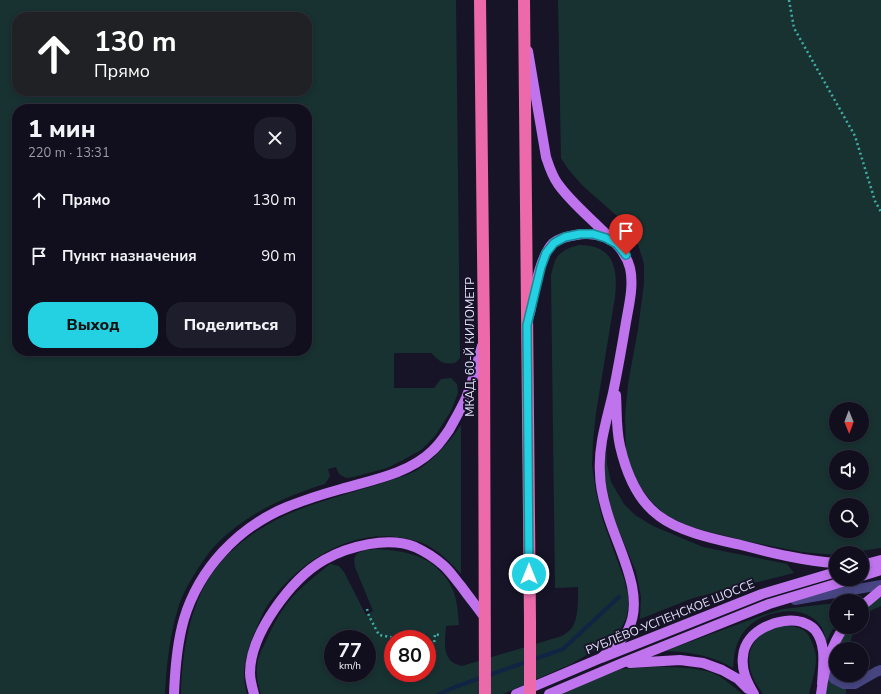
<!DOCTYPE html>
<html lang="ru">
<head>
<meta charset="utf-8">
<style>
	:root { --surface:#110f1e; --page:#1e1d2b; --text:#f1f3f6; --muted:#9c9ca4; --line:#302f3c; --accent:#24d1e3 }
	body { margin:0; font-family:"Nunito Sans",sans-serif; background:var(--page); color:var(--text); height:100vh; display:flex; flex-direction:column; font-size:15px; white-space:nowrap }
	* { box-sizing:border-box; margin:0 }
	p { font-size:13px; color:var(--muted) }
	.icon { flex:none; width:22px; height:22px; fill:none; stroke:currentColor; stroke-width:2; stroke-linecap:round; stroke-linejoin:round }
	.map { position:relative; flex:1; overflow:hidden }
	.panel { position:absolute; left:12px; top:104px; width:300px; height:252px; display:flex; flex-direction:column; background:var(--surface); border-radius:16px; box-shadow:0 2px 6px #0003,0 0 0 1px var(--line) }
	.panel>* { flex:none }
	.top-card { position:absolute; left:12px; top:12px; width:300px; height:84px; border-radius:16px; box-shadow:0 2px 6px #0003,0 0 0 1px var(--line); background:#202124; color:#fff; overflow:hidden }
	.needle { width:26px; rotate:179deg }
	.fabs { position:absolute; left:829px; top:402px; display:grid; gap:8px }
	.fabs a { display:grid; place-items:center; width:40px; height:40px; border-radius:50%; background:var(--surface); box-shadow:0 2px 6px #0003,0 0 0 1px var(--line); font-size:20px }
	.speed { position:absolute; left:324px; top:630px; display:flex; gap:8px; font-size:20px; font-weight:700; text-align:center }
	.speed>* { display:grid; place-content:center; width:52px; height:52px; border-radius:50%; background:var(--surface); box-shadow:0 2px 6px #0003,0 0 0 1px var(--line); line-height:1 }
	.speed small { font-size:10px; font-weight:400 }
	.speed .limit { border:6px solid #d22; background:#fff; color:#111 }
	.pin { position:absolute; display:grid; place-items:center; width:34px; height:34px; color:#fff; margin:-41px -17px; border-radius:50% 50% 50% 0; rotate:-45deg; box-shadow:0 0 4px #0007 }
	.pin .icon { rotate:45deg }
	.me { position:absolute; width:44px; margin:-22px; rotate:0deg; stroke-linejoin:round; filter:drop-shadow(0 0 3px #0008) }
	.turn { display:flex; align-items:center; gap:14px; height:84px; padding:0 16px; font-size:18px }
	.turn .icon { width:52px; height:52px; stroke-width:2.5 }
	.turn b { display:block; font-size:28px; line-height:34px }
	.round { display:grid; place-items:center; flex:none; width:42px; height:42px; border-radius:16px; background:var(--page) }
	.headline { display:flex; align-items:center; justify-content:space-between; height:68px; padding:0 16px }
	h1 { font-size:24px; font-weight:800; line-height:30px }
	.cta { display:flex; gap:8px; margin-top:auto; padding:8px 16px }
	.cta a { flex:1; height:46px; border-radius:16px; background:var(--accent); color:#111; font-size:16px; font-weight:800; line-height:46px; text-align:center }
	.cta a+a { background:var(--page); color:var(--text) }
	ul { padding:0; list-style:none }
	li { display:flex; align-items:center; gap:12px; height:56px; padding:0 16px }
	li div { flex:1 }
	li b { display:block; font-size:15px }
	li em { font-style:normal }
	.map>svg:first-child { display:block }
</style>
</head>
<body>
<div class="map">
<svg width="881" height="694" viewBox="0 0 881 694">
	<rect width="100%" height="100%" fill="#171428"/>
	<path fill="#183231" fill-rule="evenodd" d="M0,0H456L460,358L455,363C442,365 440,361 431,353H394V388H434L441,379L451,378L457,384L458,393L451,411L435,436L421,450L403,460L387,468L354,477L346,478L339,474L336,467L328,469L330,476L325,484C283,497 241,516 211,550C207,555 203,561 199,567C192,578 185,589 180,602C178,607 177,613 175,619C169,644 166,669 165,694H0ZM17,17H307V91H17ZM17,109H307V351H17Z
		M558,0H881V548L848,553H836V555L802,552L746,541L691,527L664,514L650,500L636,481L626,452L625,416L628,384L638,329L644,283V264L634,231L583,186L568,169L561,158ZM836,409H862V435H836ZM836,457H862V483H836ZM836,505H862V531H836Z
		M579,245C614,245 618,268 615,297L596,413L593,441L592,465L596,492L602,518L624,579L628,595V608L626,619L621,628L612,637L597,649L571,664L503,694H261C258,685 256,676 257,667C257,658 262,649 266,641C274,623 283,606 297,592C307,582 319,573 330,564L339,566L344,572L366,615L373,611L355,567L354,559C355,557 356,555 357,554C370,544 412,552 426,560C435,565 444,574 450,584C457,596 458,611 459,625L446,626C445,643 441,662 462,666L562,636C565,634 568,632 570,630C579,621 578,599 578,587L555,588L551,276C555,256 558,251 579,245ZM333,639H367V673H333ZM393,639H427V673H393Z
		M461,425V574C452,564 443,555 432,548C424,542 413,540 404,538C350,528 300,561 269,603C264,610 260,619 257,627C247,649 240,670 247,694H181C182,656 188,613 208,580C222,557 244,538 267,525C290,511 317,503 343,495C356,491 370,487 383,483C396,478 411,475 422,467C438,455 450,441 461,425Z
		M606,438L607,464L611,482L624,504L635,515L653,526L703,547L787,564L794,573L693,598L640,619L641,597L636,572L613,516L603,472Z
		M881,597V606L870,611L862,622V612L873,602Z
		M836,603V625L831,632L826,643C825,637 824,630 820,625C804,603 764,610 747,628C736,640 734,652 733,668C710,655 691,652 665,651L766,614L783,609Z
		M782,626C798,626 808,628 813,645C815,650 816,655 816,660C816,670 811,684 809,694H763C759,688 754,681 752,675C745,656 751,638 770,630C773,628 778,627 782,626Z
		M848,627H858L853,633L848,649H836V675H850L853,679L846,688V694H825L827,680L836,647Z
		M654,667C673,667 703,667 719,676C727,681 735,688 742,694H562L591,681L621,669Z"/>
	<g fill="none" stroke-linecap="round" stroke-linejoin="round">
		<path stroke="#122443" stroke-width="4" d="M439,694L455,687L563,649L619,597"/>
		<path stroke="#41aea6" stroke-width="2.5" stroke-dasharray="2 3" stroke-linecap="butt" d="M789,0L794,28L855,136L875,201L881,212
			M367,609L369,616L379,635L402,639
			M427,644L434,645L435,634L439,635"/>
		<path stroke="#474581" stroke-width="10" d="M795,600L881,585
			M827,666L834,679L844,684H855L876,672L881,670"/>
		<path stroke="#bf74ed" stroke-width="10" d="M528,51L546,157C549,166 552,176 558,184C570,201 587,215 602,230C614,241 626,252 630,268C634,285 629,305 626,322C622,346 618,369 613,393C607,419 598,446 600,473C600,487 604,502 608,515C618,549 646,595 628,630C622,642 610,650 601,658
			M530,313C534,294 539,257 553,243C560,238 569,236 576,235C587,233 601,234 610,240
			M616,395C617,411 616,429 620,446C626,472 637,500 659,516C680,532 715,539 741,545C772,553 804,561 836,563
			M862,565L881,560
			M862,576L881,570
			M862,606L881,590
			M630,663L680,660L703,663L722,670L738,679L748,689
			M174,694C175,669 177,643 184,619C199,569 238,527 287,507C304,500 323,494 341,489C372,480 408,474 432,451C439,445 444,437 449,430C455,419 461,409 466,398C473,381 477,363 482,346
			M254,694C252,687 250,680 250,673C250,634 291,579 324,560C349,546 388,536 415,547C426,552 435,558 443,565C450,571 455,579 461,586C469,597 477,607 485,618
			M516,694L601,658L762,594L836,572
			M549,694L622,663L769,604L852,579
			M754,694C747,682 741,670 743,656C745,630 780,616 802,622C807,624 812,626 815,630C827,645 823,666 822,684
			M821,694C824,670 830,647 844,627"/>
		<path stroke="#ec6aa9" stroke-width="12" d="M480,0L484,338L485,694
			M524,0L530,621"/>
		<path stroke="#ec6aa9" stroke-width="12" d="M530,621V694"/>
	</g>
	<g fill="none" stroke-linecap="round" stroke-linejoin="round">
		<g stroke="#178894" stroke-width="10">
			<path id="route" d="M529,574L527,325L541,267L546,253L554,243L565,237L580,234H593L606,238L617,244L626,255"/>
		</g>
		<use href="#route" stroke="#24d1e3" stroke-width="7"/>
	</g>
	<g text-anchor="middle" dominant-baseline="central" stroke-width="4" stroke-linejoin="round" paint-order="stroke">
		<g font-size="12" fill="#e2dffb" stroke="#171428">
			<text transform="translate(470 347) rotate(-90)">МКАД, 60-Й КИЛОМЕТР</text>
			<text transform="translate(670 617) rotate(-22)">РУБЛЁВО-УСПЕНСКОЕ ШОССЕ</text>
		</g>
	</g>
</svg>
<div class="fabs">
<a><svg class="needle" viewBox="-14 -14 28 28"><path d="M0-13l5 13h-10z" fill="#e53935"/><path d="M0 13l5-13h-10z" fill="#9c9ca4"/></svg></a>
<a><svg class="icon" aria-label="sound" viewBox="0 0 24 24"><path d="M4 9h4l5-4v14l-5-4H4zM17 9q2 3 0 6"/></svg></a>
<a><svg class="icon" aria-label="search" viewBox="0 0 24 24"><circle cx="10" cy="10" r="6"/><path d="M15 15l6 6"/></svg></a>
<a><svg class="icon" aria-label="layers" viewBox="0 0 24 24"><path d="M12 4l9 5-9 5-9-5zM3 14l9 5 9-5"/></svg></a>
<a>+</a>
<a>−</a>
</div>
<div class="speed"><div>77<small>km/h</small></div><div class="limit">80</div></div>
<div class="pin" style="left:626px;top:255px;background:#d93025"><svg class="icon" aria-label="arrive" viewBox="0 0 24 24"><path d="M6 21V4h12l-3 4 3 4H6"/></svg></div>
<svg class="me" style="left:529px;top:574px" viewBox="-20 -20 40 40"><circle r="17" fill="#24d1e3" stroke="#fff" stroke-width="3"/><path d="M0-11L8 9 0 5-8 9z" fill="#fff"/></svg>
<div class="top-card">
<div class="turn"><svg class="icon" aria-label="ahead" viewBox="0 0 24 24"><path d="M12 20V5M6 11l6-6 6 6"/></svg><div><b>130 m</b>Прямо</div></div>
</div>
<section class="panel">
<div class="headline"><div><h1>1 мин</h1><p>220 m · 13:31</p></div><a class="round"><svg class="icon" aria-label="close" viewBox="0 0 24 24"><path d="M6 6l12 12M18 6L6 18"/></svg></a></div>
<ul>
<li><svg class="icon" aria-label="ahead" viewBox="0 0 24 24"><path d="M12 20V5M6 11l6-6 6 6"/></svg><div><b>Прямо</b></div><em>130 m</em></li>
<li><svg class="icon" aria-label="arrive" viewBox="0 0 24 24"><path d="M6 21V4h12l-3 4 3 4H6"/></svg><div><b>Пункт назначения</b></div><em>90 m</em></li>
</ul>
<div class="cta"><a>Выход</a><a>Поделиться</a></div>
</section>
</div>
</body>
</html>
